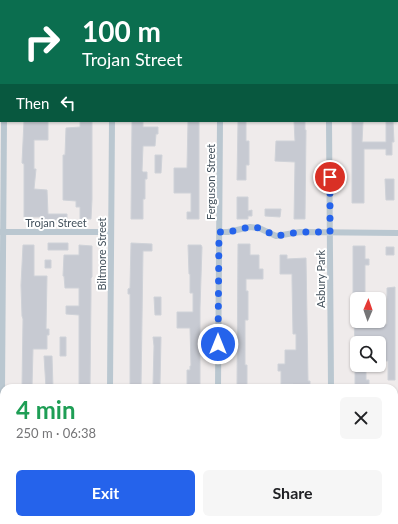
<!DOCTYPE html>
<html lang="en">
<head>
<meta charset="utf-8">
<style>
	:root { --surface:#fff; --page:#f6f6f6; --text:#202124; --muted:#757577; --accent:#2563eb }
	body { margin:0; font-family:Lato,sans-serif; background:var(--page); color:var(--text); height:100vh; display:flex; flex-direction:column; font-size:15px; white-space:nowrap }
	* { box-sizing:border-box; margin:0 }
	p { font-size:13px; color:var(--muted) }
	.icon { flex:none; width:22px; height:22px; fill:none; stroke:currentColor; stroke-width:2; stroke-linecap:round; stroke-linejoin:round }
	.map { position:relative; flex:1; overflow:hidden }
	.side { position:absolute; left:0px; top:384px; width:398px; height:140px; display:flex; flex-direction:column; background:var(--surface); border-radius:12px 12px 0 0; box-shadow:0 1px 3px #0004 }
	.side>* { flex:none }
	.guide { position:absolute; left:0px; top:0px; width:398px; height:122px; box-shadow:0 1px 3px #0004; background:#0b6e4f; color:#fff; overflow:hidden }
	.needle { width:26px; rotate:2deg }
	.tools { position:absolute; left:350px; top:292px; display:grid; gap:8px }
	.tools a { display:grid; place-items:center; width:36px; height:36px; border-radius:6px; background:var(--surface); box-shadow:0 1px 3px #0004; font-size:20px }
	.pin { position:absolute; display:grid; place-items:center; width:34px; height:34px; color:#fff; margin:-17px; border:2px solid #fff; border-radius:50%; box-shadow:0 1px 4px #0007 }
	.me { position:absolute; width:44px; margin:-22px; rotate:0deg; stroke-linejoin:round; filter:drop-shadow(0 0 3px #0008) }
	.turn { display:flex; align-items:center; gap:14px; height:84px; padding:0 16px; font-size:18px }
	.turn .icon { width:52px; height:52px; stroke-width:2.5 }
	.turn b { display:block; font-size:28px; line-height:34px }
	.then { display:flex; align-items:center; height:38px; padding:0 16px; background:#0003; gap:8px; font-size:15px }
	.round { display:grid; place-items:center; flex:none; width:42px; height:42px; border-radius:6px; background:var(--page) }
	.head { display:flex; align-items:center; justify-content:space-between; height:68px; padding:0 16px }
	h1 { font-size:24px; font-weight:700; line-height:30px; color:#1e9e55 }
	.button { display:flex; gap:8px; margin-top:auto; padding:8px 16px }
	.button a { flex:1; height:46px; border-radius:6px; background:var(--accent); color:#fff; font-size:16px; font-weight:700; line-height:46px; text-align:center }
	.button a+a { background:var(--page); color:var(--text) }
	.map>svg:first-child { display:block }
</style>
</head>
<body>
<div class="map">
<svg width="398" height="524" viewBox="0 0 398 524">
	<rect width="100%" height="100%" fill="#efebeb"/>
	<path fill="#c7cad2" stroke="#cfd2d8" d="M24,121H48V140H34V169H36L34,189L47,190L48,214H67V221H60V220H44V217H24V164L22,163Z
		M80,121H92V199L91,219H80V207H76V201L63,200V155H65L66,128L80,127Z
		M132,121H143V127H158V134H156L155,146H143L142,171L143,172H147V179H145V199H143V219H131Z
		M188,121H199V219H187V212H191V193H174V168H187Z
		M238,121H246V141H249V165H246V180H237Z
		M294,121H305V130H306L305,219H294L295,162L275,161L276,141H295Z
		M386,121H393L394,142H392V155H386V149H364V203H352V122H363L362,142H386Z
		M155,155H162L161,173H155Z
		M385,179H394V200H386Z
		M237,197H248V211L252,210V216H248V219H237Z
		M265,209H281L280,217L265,216Z
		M48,243H68V250H48Z
		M131,243L152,244V251H143L141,388H130V294H128V289L130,288V286Z
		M238,244H250V255H259V269H263V279H246V291H248V320H245V365H247V387H237Z
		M23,245H34V276H47L46,329H49V335H47V349H33L32,387H22L23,319L22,316L21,285Z
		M79,245L92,246V277L91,278V294L90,388H79V315L66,314V306H79V288H65L64,276H63L64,255H79Z
		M188,245H201L202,247L200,308V388H187V370H190V366H191L190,328H177V312H193V293H190V274H189Z
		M353,246H365V259H369V265H365V296H353Z
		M386,247H394V255H386Z
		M280,255H287V259L306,258L308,381H310V387L307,388H293V384H281V371H278V364H285V350H296V334H293L292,280V274H280Z
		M45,260H51V268H45Z
		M395,287V380H388V361H379V343H355L354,321H367L368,324H387V288Z
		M154,297H161V315H155Z
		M60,337H66V356H60Z
		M153,337H161L160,385H153L154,346Z
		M44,356H52L53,388H46Z
		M355,365H366V380H369V388H355Z"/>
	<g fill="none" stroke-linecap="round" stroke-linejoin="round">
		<path stroke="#bac7d0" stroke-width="6" d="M328,0V1
			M5,1V0
			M113,1V0
			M221,1V0
			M0,8H1
			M397,10H398
			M329,121L331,388
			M1,232H111
			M219,232H228L250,227L259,228L276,236L300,232L398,233
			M110,388L112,121
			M218,388L220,121
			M331,520V524
			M1,524L4,121
			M109,524V520
			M217,524V520"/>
	</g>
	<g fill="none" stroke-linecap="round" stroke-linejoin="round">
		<path stroke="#2563eb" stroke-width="7" stroke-dasharray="0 12.6" d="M218,344L219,232H228L250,227L259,228L276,236L300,232H330V177"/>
	</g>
	<g text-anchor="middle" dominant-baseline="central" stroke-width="4" stroke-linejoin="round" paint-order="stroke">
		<g font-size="11" fill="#42505b" stroke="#fff">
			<text transform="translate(210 182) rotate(-90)">Ferguson Street</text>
			<text x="56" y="222">Trojan Street</text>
			<text transform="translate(101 254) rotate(-90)">Biltmore Street</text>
			<text transform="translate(320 279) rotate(-90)">Asbury Park</text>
		</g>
	</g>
</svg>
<div class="tools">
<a><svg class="needle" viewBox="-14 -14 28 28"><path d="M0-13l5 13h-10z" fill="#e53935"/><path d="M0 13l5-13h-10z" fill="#757577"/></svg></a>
<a><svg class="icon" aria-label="search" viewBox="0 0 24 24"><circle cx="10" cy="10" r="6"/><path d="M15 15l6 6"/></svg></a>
</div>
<div class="pin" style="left:330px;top:177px;background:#d93025"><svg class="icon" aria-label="arrive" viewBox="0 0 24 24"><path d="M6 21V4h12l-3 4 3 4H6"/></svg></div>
<svg class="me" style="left:218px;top:344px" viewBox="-20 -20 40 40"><circle r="17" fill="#2563eb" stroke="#fff" stroke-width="3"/><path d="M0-11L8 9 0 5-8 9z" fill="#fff"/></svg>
<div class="guide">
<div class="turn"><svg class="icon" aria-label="right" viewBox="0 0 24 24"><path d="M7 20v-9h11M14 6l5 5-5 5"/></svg><div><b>100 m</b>Trojan Street</div></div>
<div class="then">Then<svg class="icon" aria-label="left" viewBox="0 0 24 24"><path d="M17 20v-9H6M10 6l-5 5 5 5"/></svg></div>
</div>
<section class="side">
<div class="head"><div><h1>4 min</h1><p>250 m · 06:38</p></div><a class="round"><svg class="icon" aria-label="close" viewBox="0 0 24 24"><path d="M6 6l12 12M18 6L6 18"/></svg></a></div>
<div class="button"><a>Exit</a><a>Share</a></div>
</section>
</div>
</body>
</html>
